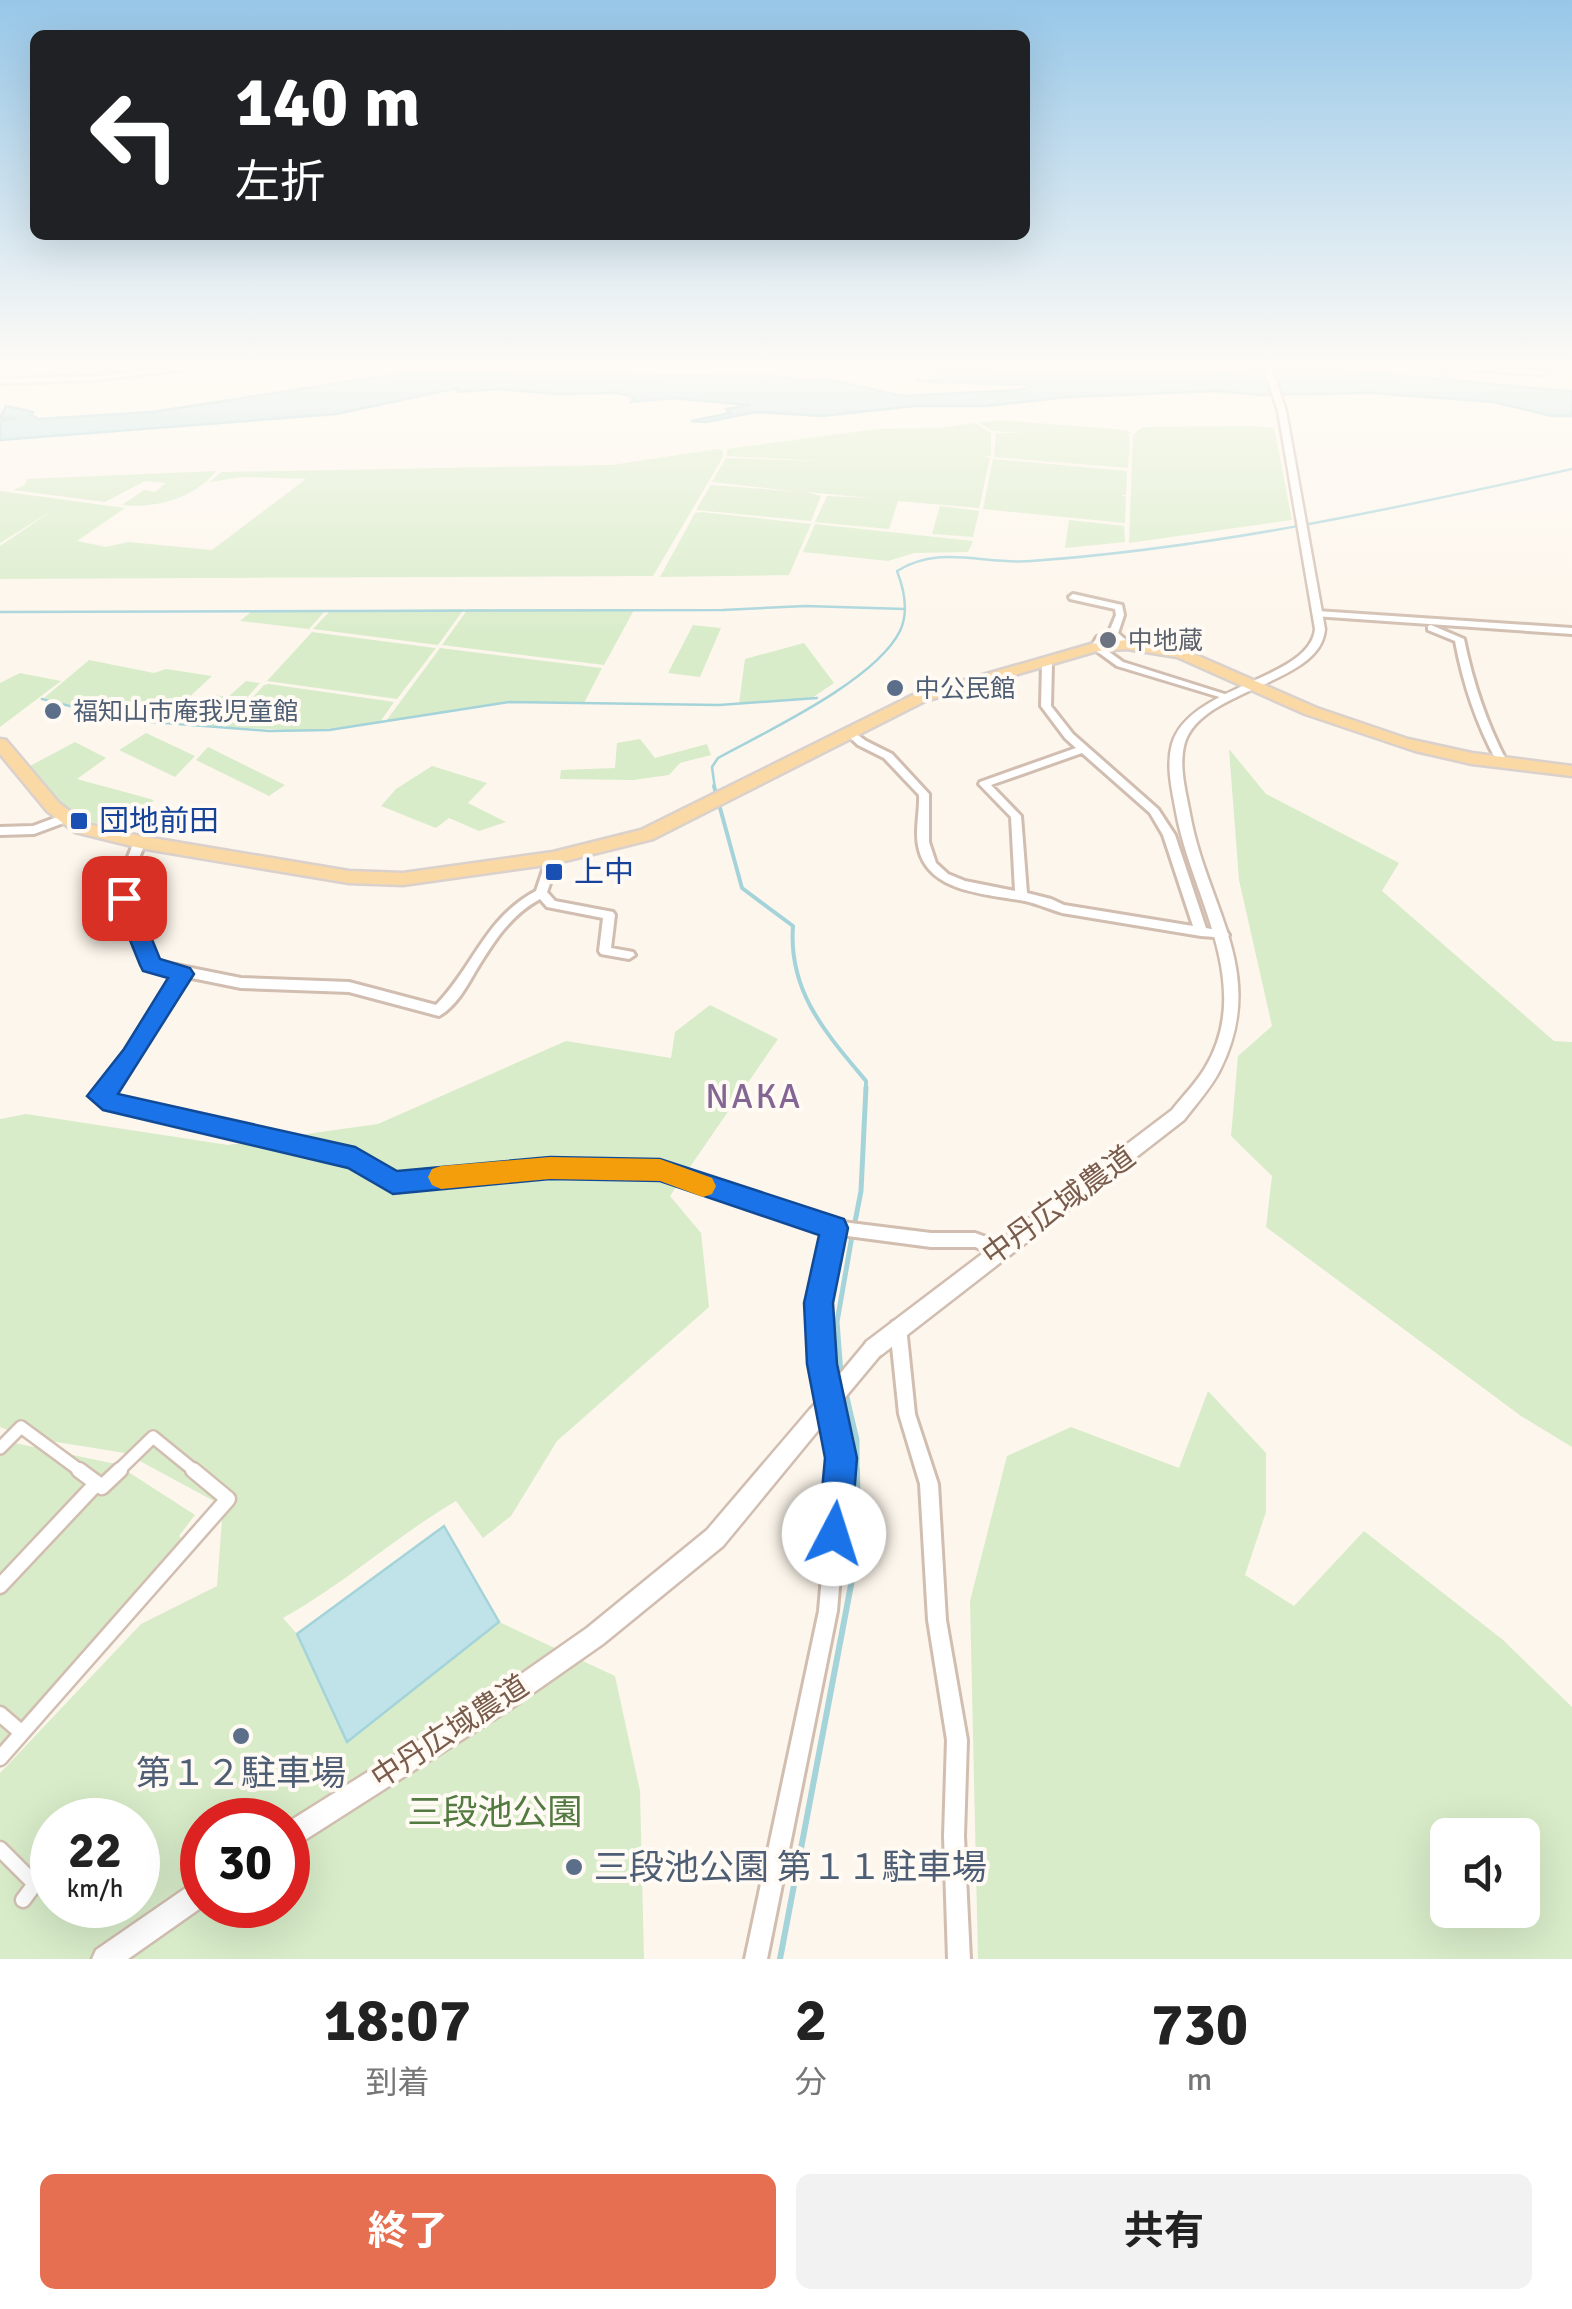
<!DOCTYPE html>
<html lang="ja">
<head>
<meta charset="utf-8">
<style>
	:root { --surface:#fff; --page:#f2f2f2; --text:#222; --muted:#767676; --accent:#e76f51 }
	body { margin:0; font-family:Signika,"Noto Sans JP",sans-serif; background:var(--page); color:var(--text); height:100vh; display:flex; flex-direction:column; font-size:38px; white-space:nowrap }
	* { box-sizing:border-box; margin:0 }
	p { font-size:32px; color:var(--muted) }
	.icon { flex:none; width:55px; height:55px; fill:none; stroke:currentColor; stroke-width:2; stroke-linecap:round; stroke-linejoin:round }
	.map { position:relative; height:1959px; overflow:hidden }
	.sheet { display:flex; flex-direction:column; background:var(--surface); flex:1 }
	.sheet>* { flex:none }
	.banner { position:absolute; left:30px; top:30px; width:1000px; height:210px; border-radius:15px; box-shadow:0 10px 40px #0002; background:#202124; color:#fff; overflow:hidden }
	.buttons { position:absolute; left:1430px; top:1818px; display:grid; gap:20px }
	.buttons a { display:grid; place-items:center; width:110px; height:110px; border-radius:15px; background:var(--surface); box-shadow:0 10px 40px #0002; font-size:50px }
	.speed { position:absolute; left:30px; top:1798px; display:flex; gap:20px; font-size:50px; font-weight:700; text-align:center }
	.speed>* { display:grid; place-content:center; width:130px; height:130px; border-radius:50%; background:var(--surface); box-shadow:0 10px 40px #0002; line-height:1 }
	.speed small { font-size:25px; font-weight:400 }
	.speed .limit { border:15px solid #d22; background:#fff; color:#111 }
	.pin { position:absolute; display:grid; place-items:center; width:85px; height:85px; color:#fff; margin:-42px; border-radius:20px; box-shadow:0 5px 15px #0006 }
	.me { position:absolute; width:110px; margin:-55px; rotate:5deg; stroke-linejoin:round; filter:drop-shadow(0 0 8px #0008) }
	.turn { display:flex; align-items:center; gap:35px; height:210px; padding:0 40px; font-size:45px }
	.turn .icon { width:130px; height:130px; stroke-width:2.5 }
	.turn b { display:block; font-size:70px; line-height:85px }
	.eta { display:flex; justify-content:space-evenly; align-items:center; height:170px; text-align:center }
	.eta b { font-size:60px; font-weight:700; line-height:70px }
	.primary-button { display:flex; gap:20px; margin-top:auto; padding:20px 40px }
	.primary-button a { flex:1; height:115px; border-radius:15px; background:var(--accent); color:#fff; font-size:40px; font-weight:700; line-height:115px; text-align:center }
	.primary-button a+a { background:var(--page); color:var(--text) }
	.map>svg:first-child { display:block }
</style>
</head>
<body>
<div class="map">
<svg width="1572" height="1959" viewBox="0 0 1572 1959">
	<rect width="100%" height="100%" fill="#fdf6ec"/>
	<path fill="#f5e8da" d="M0,366H187L0,377Z"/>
	<path fill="#d8ecc9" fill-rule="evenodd" d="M996,420L1127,430L1131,433L1126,435L1130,437L1128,468L994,457L996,433H1025L993,431L979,423Z
		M975,423L991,433V456L982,457L990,458L979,508L898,501L889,529L815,522L827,496L871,498L807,492L821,496L811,521L696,510L711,485L801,492L712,482L726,458L821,461L727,456V449L878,429L941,428Z
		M1249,426L1274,428L1292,520L1129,543L1133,435L1143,427Z
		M718,449L723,451V457L653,576L0,579V546L56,508L0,543V491L125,508L77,541L106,547L128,542L212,550L306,479L243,477L210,482L221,472L612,465Z
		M993,459L1127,471L1126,495H1121L1126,497L1125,523L983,509Z
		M216,471C195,498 155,509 122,505L144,490L155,492L166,483L145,481L105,502L13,490L25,485L27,479Z
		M940,506L979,511L973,537L932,534Z
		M695,513L701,512L811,524L789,575L660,577Z
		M1069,520L1124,526L1125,542L1065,548Z
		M815,524L973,541L968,552L914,553L888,561L803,552Z
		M464,609L438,645L313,629L330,611Z
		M468,609L634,610L604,665L442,645Z
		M252,611H325L309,629L240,621Z
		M693,625L721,628L700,677L668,673Z
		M312,632L435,648H436L397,699L267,681Z
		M804,643L834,683L812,698L739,704L745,659Z
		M440,648L602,668L584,703L509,702L386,721Z
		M89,660L154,673L166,669L212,676L185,701L203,705L215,695L228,697L246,681L260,683L222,726L126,719L44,698Z
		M20,673L61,681L0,727V683Z
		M264,685L269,684L394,702L380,722L311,731L226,727Z
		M146,733L195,756L175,777L119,750Z
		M640,739L655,758L707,744L711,755L680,763L669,775L633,780L560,779L561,770L615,768L617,743Z
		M75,742L106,758L77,779L154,800L137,818L133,835C79,822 64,809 28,767Z
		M208,747L285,785L269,796L196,760Z
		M1229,749L1266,794L1399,863L1382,891L1554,1041L1572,1042V1447L1521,1416L1266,1227L1272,1176L1231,1136L1238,1056L1272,1026L1239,880Z
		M432,766L487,783L468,803L506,822L479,831L449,818L436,828L381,806L396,789Z
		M710,1005L778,1039L670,1196L701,1233L709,1307L557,1441L511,1516L483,1538L456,1501C395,1537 344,1584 283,1618L297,1634L347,1741L499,1622L615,1676L640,1791L644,1959H0V1773L141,1624L217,1586L223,1506L125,1453L25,1437L0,1427V1119L26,1114L228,1145L378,1124L566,1041L671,1058L675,1032ZM52,1820H138V1905H52ZM202,1820H288V1905H202Z
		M1208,1391L1266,1453V1512L1245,1575L1294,1606L1364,1531L1503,1640L1572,1707V1959H978L970,1601L1007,1456L1071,1427L1179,1468ZM1522,1835V1910H1448V1835Z
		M0,1440L116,1464L195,1515L179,1536L181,1538L0,1769Z"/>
	<path fill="#bfe3e8" stroke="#a5d3da" stroke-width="2.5" d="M959,366L1004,374H1219C1331,360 1458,384 1572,391V416H1552L1494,402L1372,393L1262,395L1216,391L1068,397L986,406H914L822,416L756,412L706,422L691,421L730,413L726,409L750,405L672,398L631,402L635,397L617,393L556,394L498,389L457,392L458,388L336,414L0,440V421L17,418H0L6,406L33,412L31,415L39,419L152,412L405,373L774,376L804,381L827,379L902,396L1020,390L1035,385L916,381L947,379L939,372L878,367Z
		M444,1526L499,1622L347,1742L297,1634Z"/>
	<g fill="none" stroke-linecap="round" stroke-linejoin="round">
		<path stroke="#a5d3da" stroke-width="2.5" d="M0,612L723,610L805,606L905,609
			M42,699L126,720L269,731L329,730L509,702L719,705L817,698
			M715,789L712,767L718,758C767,731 875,681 900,631C909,612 904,589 897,571C941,544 984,565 1031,561C1214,548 1393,509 1572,469"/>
		<path stroke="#a5d3da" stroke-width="4" d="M714,786L742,888L793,926C788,992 826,1033 866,1081V1089"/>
		<path stroke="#a5d3da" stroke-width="5" d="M854,1227L861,1191L866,1087
			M841,1374L837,1322L852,1236
			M846,1393L857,1440V1472"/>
		<path stroke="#a5d3da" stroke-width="6" d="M780,1959L858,1548L857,1470"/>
		<path fill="#bfe3e8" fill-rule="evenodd" d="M1436,368H1444L1455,393H1447Z"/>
		<g stroke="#d1beb0" stroke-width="16">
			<path id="pedestrian-far1" d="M0,1448L21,1427L82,1472
				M117,1472L153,1437L196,1472"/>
		</g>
		<g stroke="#d1beb0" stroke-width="19">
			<path id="pedestrian" d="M79,1470L102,1487L120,1470
				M0,1586L95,1485
				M0,1714L22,1733
				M0,1758L228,1499L193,1470
				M0,1849L35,1884L23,1900"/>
		</g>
		<g stroke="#d1beb0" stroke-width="6">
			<path id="minor" d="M0,366H5L0,369Z
				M188,366H213L97,380L0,383V379L97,376Z
				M1426,366H1463L1533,371H1543L1546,366H1553L1545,375Z
				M1073,594L1122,605L1124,615L1118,633L1130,644L1125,647L1112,638L1104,641L1101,646L1123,662L1234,697L1229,700L1226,699L1117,666L1091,647L1097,637L1109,632L1116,615L1115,609L1070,599L1069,597Z
				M1317,611L1572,628V634L1314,616V612Z
				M1431,625L1464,639C1473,683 1486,722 1507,762L1506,764L1502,765L1497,762C1476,723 1463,684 1455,641L1428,630V626Z
				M1047,659L1052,662L1051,706L1073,734L1158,809L1175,835L1206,928L1227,932L1229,935L1227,938L1201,936L1062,913C1049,909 1038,904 1025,901C988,894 930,893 919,850C914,832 920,812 919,795L884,758L858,745L844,732L849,729L866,741L892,754L929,794V842L936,863L948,874L965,881L1015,891L1011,817L979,784L980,782L1076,748L1065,738L1041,706L1042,662ZM1082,753L1150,813L1163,835L1193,926L1064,905L1051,899L1027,893L1021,816L991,785Z
				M65,814L69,815L70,818L69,821L34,834L0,835V827L33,826Z
				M140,838L146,842C140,855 134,868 132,882C129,909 148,936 156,961L241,978L349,982L436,1005C475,965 484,919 536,891L547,858L553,854L559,858L547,892L555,901L613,912L615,915L611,948L633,952L635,955L629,959L601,954L599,951L603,918L547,907L540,899C509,916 493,943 475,972C466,988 455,1007 439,1016L349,992L241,988L187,977L137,1060L108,1094L115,1098L355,1152L395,1177L550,1162L660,1164L834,1221L931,1233H975L1005,1244L1008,1249L1005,1254L1000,1256L975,1247H931L840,1235L827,1303L830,1364L850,1458L837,1611L767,1959H745L819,1611L832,1458L814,1364L811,1303L826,1232L660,1176L550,1174L393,1189L351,1163L107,1107L94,1099L92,1095L94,1091L127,1052L175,974L147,968L122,906L120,894V880L125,864L134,842Z
				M898,1320L904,1322L906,1327L915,1414L938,1484L946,1620L967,1740L964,1836L970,1959H948L944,1836L947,1740L928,1620L920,1484L899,1414L890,1327L892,1322Z"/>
		</g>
		<g stroke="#d1beb0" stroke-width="5">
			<path id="tertiary" d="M1263,366H1271L1286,411L1325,629C1321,686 1197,688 1184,746C1179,768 1186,792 1190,814C1207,908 1269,972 1220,1070C1211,1088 1196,1104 1184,1120L880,1356L873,1358L866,1356L863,1349L866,1342L1172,1110C1183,1096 1196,1083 1205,1068C1256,984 1191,896 1176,812C1172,790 1166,766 1172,744C1189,685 1310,680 1315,629L1278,411Z
				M818,1405L825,1408L828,1415L825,1422L723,1546L603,1644L513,1707L297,1845L288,1848V1822L497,1691L587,1628L707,1530L811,1408Z
				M202,1879V1905H205L128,1959H92L96,1950L193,1883Z"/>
		</g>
		<g stroke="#dad1cd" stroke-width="5">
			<path id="primary" d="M1127,640L1187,651L1317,708L1408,739L1472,753L1572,766V776L1472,764L1415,751L1305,714L1177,657L1127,649L1097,651L925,701L653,839L553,864L403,885L349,883L140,848L75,832L47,811L0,754V739L6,740L59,803L87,824L140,836L349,871L403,873L553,852L641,830L913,695L1091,644Z"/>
		</g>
		<use href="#pedestrian-far1" stroke="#fff" stroke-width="11"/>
		<use href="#pedestrian" stroke="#fff" stroke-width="14"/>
		<use href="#minor" fill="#fff" fill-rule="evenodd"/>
		<use href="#tertiary" fill="#fff" fill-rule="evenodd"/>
		<use href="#primary" fill="#fbd9a5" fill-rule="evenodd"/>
		<g stroke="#d1beb0" stroke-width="24" stroke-linecap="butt">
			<path id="tertiary-bridge" d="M818,1415L873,1349"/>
		</g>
		<use href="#tertiary-bridge" stroke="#fff" stroke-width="19"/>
	</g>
	<linearGradient id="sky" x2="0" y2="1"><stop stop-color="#97c7e8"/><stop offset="0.57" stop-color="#fefbf6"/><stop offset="1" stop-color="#fefbf6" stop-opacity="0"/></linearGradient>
	<rect width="1572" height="641" fill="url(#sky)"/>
	<path fill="#1a73e8" stroke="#114b97" stroke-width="2.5" d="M124,890L135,898L160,959L190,968L194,974L118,1094L355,1147L397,1171L550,1157L660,1159L844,1219L848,1228L833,1303L837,1364L857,1458L851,1534L846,1546L834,1551L823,1546L818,1534L825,1458L807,1364L804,1303L819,1235L660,1181L550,1179L393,1194L348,1168L103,1110L87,1096L124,1049L168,978L143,971L140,965L113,898Z"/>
	<path fill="#f59e0b" d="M550,1157L660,1159L712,1178L716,1186L712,1194L703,1197L660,1181L550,1179L441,1189L432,1185L428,1177L432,1169L441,1166Z"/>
	<circle fill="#6b7280" stroke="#fffaf3" stroke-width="4" cx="1108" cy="640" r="10"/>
	<g fill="#5c6f8a" stroke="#fffaf3" stroke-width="4">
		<circle cx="895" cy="688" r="10"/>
		<circle cx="53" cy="711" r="10"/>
		<circle cx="241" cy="1736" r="10"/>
		<circle cx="574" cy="1867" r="10"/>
	</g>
	<g fill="#1a4fb4" stroke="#fffaf3" stroke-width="4">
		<rect x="69" y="811" width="20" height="20" rx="5"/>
		<rect x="544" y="862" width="20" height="20" rx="5"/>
	</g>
	<g text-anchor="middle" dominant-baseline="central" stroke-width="8" stroke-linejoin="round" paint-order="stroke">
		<g font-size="25" fill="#5b616d" stroke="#fffaf3" text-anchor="start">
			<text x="1128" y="640">中地蔵</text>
		</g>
		<g font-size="25" fill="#4e5e75" stroke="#fffaf3" text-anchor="start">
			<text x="915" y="688">中公民館</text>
			<text x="73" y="711">福知山市庵我児童館</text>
		</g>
		<g font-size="30" fill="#164399" stroke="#fffaf3" text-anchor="start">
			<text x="99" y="821">団地前田</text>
			<text x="574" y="872">上中</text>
		</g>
		<g font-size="30" fill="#7a5c4d" stroke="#fffaf3">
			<text transform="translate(1059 1206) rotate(-36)">中丹広域農道</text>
			<text transform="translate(450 1732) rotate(-33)">中丹広域農道</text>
		</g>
		<g font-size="35" letter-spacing="2.5" fill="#846695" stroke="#fffaf3">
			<text x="754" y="1096">NAKA</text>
		</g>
		<g font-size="35" fill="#4e5e75" stroke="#fffaf3">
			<text x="241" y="1773">第１２駐車場</text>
			<text x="594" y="1867" text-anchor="start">三段池公園 第１１駐車場</text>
		</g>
		<g font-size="35" fill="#537a41" stroke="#fffaf3">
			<text x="495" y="1812">三段池公園</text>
		</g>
	</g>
</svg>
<div class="buttons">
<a><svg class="icon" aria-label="sound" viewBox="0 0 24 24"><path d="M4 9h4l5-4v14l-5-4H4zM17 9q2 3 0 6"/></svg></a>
</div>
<div class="speed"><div>22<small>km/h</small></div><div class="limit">30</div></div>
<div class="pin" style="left:124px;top:898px;background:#d93025"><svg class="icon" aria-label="arrive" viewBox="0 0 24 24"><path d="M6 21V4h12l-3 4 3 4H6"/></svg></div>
<svg class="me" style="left:834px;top:1534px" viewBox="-20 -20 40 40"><circle r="19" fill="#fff"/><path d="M0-13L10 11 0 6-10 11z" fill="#1a73e8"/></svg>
<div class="banner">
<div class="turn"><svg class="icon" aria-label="left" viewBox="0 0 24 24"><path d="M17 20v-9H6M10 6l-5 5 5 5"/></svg><div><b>140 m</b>左折</div></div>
</div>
</div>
<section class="sheet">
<div class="eta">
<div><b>18:07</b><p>到着</p></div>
<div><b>2</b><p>分</p></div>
<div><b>730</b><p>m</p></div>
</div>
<div class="primary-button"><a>終了</a><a>共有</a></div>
</section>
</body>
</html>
